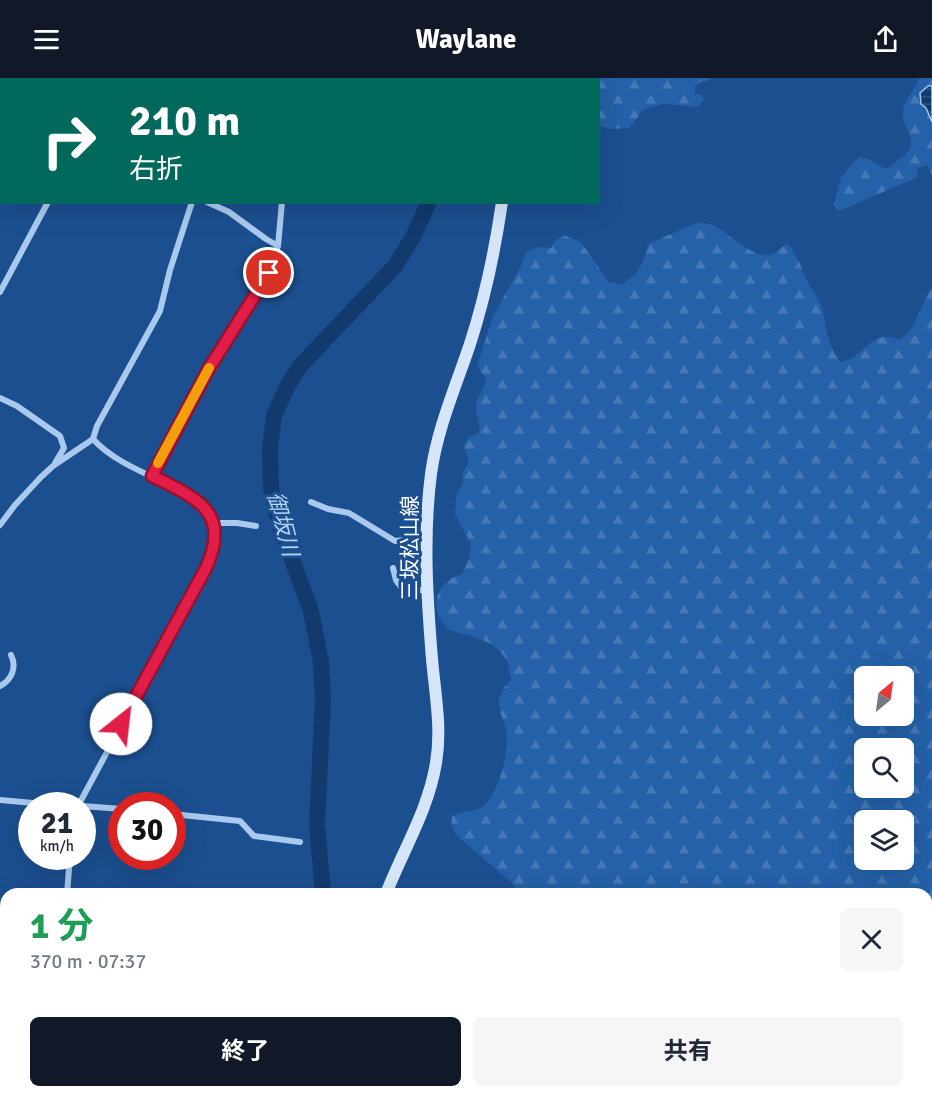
<!DOCTYPE html>
<html lang="ja">
<head>
<meta charset="utf-8">
<style>
	:root { --surface:#fff; --page:#f6f6f7; --text:#1f2937; --muted:#747a83; --accent:#111827 }
	body { margin:0; font-family:Signika,"Noto Sans JP",sans-serif; background:var(--page); color:var(--text); height:100vh; display:flex; flex-direction:column; font-size:22px; white-space:nowrap }
	* { box-sizing:border-box; margin:0 }
	p { font-size:20px; color:var(--muted) }
	.icon { flex:none; width:33px; height:33px; fill:none; stroke:currentColor; stroke-width:2; stroke-linecap:round; stroke-linejoin:round }
	.map { position:relative; flex:1; overflow:hidden }
	.side { position:absolute; left:0px; top:810px; width:933px; height:210px; display:flex; flex-direction:column; background:var(--surface); border-radius:18px 18px 0 0; box-shadow:0 6px 24px #0002 }
	.side>* { flex:none }
	.hud { position:absolute; left:0px; top:0px; width:600px; height:126px; box-shadow:0 6px 24px #0002; background:#00695c; color:#fff; overflow:hidden }
	.needle { width:39px; rotate:29deg }
	.tools { position:absolute; left:854px; top:588px; display:grid; gap:12px }
	.tools a { display:grid; place-items:center; width:60px; height:60px; border-radius:9px; background:var(--surface); box-shadow:0 6px 24px #0002; font-size:30px }
	.speed { position:absolute; left:18px; top:714px; display:flex; gap:12px; font-size:30px; font-weight:700; text-align:center }
	.speed>* { display:grid; place-content:center; width:78px; height:78px; border-radius:50%; background:var(--surface); box-shadow:0 6px 24px #0002; line-height:1 }
	.speed small { font-size:15px; font-weight:400 }
	.speed .limit { border:9px solid #d22; background:#fff; color:#111 }
	.pin { position:absolute; display:grid; place-items:center; width:51px; height:51px; color:#fff; margin:-26px; border:3px solid #fff; border-radius:50%; box-shadow:0 2px 6px #0007 }
	.me { position:absolute; width:66px; margin:-33px; rotate:29deg; stroke-linejoin:round; filter:drop-shadow(0 0 4px #0008) }
	.turn { display:flex; align-items:center; gap:21px; height:126px; padding:0 30px; font-size:27px }
	.turn .icon { width:78px; height:78px; stroke-width:2.5 }
	.turn b { display:block; font-size:42px; line-height:51px }
	.round { display:grid; place-items:center; flex:none; width:63px; height:63px; border-radius:9px; background:var(--page) }
	.summary { display:flex; align-items:center; justify-content:space-between; height:102px; padding:0 30px }
	h1 { font-size:36px; font-weight:700; line-height:45px; color:#1e9e55 }
	.cta { display:flex; gap:12px; margin-top:auto; padding:12px 30px }
	.cta a { flex:1; height:69px; border-radius:9px; background:var(--accent); color:#fff; font-size:24px; font-weight:700; line-height:69px; text-align:center }
	.cta a+a { background:var(--page); color:var(--text) }
	header { display:flex; justify-content:space-between; align-items:center; height:78px; padding:0 30px; background:var(--accent); color:#fff; font-size:27px; font-weight:700 }
	.map>svg:first-child { display:block }
</style>
</head>
<body>
<header><svg class="icon" aria-label="menu" viewBox="0 0 24 24"><path d="M4 6h16M4 12h16M4 18h16"/></svg>Waylane<svg class="icon" aria-label="share" viewBox="0 0 24 24"><path d="M12 15V3M7 8l5-5 5 5M5 13v7h14v-7"/></svg></header>
<div class="map">
<svg width="932" height="1020" viewBox="0 0 932 1020">
	<defs>
		<pattern id="forest-firs" width="22" height="20" patternUnits="userSpaceOnUse" patternTransform="scale(1.5)"><rect width="22" height="20" fill="#2461a8"/><path d="M5 1l3.5 6h-7zM16 11l3.5 6h-7z" fill="#4579b5"/></pattern>
		<pattern id="water-rules" width="6" height="5" patternUnits="userSpaceOnUse" patternTransform="scale(1.5)"><rect width="6" height="5" fill="#123a6d"/><path d="M0 2.5h6" fill="none" stroke="#365883"/></pattern>
	</defs>
	<rect width="100%" height="100%" fill="#1b4f8f"/>
	<path fill="url(#forest-firs)" fill-rule="evenodd" d="M532,0H710L707,3L701,4L695,8V16H701L704,21L698,29L663,26L644,31L629,50L611,51L599,48L598,2Z
		M919,0H932V98L927,87L916,91L918,99L839,133L837,131L834,126L841,99L859,79C872,80 875,87 887,91C893,85 904,80 908,73C918,59 900,47 903,33C904,24 915,11 919,0Z
		M699,144C705,145 712,146 717,149C731,157 754,182 772,176C779,174 781,168 788,166C799,179 802,193 809,207C813,214 819,220 821,228C827,246 827,270 841,284C866,279 871,249 899,262C915,254 922,224 932,208V1020H476L478,1014H927V816H550L553,812L545,811L534,816H517L512,805L457,758L451,747L452,739C463,731 478,735 486,726C500,709 510,673 506,652C504,643 499,634 499,625C498,616 506,608 511,601C509,595 509,586 506,581C494,561 469,558 449,552C446,548 440,542 438,536C432,514 445,502 463,495L469,479L471,466L455,436L456,419L463,405V394L468,386V379L463,368L470,359L479,355C481,345 476,339 476,330C476,320 484,311 486,301L477,288L493,238L521,188L526,174L537,169L551,170L555,163L563,157L581,164L609,204L622,207L636,195L643,184L648,166ZM864,598H903V638H864ZM864,670H903V710H864ZM864,742H903V782H864Z
		M396,1014H419L418,1020H395Z"/>
	<path fill="url(#water-rules)" stroke="#9cc4f0" stroke-width="1.5" d="M928,8H932V44L926,30L921,26L920,15Z"/>
	<g fill="none" stroke-linecap="round" stroke-linejoin="round">
		<path stroke="#9cc4f0" stroke-width="3" d="M31,2L32,0
			M0,32L2,29"/>
		<path stroke="#123a6d" stroke-width="16" d="M410,0L411,2
			M323,816L317,747L323,621L321,584L311,533L280,449L271,411L270,370L274,338L288,307L300,288L395,188L413,159L429,124
			M286,1020L287,1014"/>
		<path stroke="#a9c9ee" stroke-width="6" d="M165,0L166,2
			M113,2L114,0
			M293,2V0
			M278,168L282,124
			M0,214L48,124
			M0,320L17,328L60,358L64,370L55,385
			M152,398L208,292L269,195L278,168L266,161L229,134L207,124
			M311,424L328,431L349,435L395,463L426,460
			M213,445H237L256,448
			M0,447L15,427L41,399L53,388L93,361L97,348L160,233L170,192L192,124
			M393,490L396,502L403,512L411,514L427,511
			M0,608C12,602 17,589 11,577
			M0,722L66,728
			M78,728L206,490C218,463 220,443 196,421C164,401 118,389 93,361
			M82,728L122,731
			M172,736L240,743L254,758L300,764
			M67,816L70,778
			M0,832H6
			M82,1014L88,1020
			M74,1020L78,1014
			M245,1020L246,1014"/>
		<path stroke="#d6e6fa" stroke-width="12" d="M509,2L510,0
			M386,816C403,772 428,733 436,685C442,650 435,616 432,581C427,520 423,458 431,396C437,351 456,308 470,266C485,220 495,172 502,124
			M0,951L6,990
			M10,1014L12,1020
			M366,1020V1014"/>
	</g>
	<g fill="none" stroke-linecap="round" stroke-linejoin="round">
		<g stroke="#92132f" stroke-width="15">
			<path id="route" d="M121,646L206,490C232,433 196,420 152,398L208,292L269,195"/>
		</g>
		<use href="#route" stroke="#e11d48" stroke-width="10"/>
		<path stroke="#f59e0b" stroke-width="10" d="M158,385L209,290"/>
	</g>
	<g text-anchor="middle" dominant-baseline="central" stroke-width="6" stroke-linejoin="round" paint-order="stroke">
		<g font-size="21" fill="#fff" stroke="#1b4f8f">
			<text transform="translate(410 470) rotate(-90)">三坂松山線</text>
		</g>
		<g font-size="22" font-style="italic" fill="#b5d3f5" stroke="#1b4f8f">
			<text transform="translate(283 446) rotate(75)">御坂川</text>
		</g>
	</g>
</svg>
<div class="tools">
<a><svg class="needle" viewBox="-14 -14 28 28"><path d="M0-13l5 13h-10z" fill="#e53935"/><path d="M0 13l5-13h-10z" fill="#747a83"/></svg></a>
<a><svg class="icon" aria-label="search" viewBox="0 0 24 24"><circle cx="10" cy="10" r="6"/><path d="M15 15l6 6"/></svg></a>
<a><svg class="icon" aria-label="layers" viewBox="0 0 24 24"><path d="M12 4l9 5-9 5-9-5zM3 14l9 5 9-5"/></svg></a>
</div>
<div class="speed"><div>21<small>km/h</small></div><div class="limit">30</div></div>
<div class="pin" style="left:269px;top:195px;background:#d93025"><svg class="icon" aria-label="arrive" viewBox="0 0 24 24"><path d="M6 21V4h12l-3 4 3 4H6"/></svg></div>
<svg class="me" style="left:121px;top:646px" viewBox="-20 -20 40 40"><circle r="19" fill="#fff"/><path d="M0-13L10 11 0 6-10 11z" fill="#e11d48"/></svg>
<div class="hud">
<div class="turn"><svg class="icon" aria-label="right" viewBox="0 0 24 24"><path d="M7 20v-9h11M14 6l5 5-5 5"/></svg><div><b>210 m</b>右折</div></div>
</div>
<section class="side">
<div class="summary"><div><h1>1 分</h1><p>370 m · 07:37</p></div><a class="round"><svg class="icon" aria-label="close" viewBox="0 0 24 24"><path d="M6 6l12 12M18 6L6 18"/></svg></a></div>
<div class="cta"><a>終了</a><a>共有</a></div>
</section>
</div>
</body>
</html>
